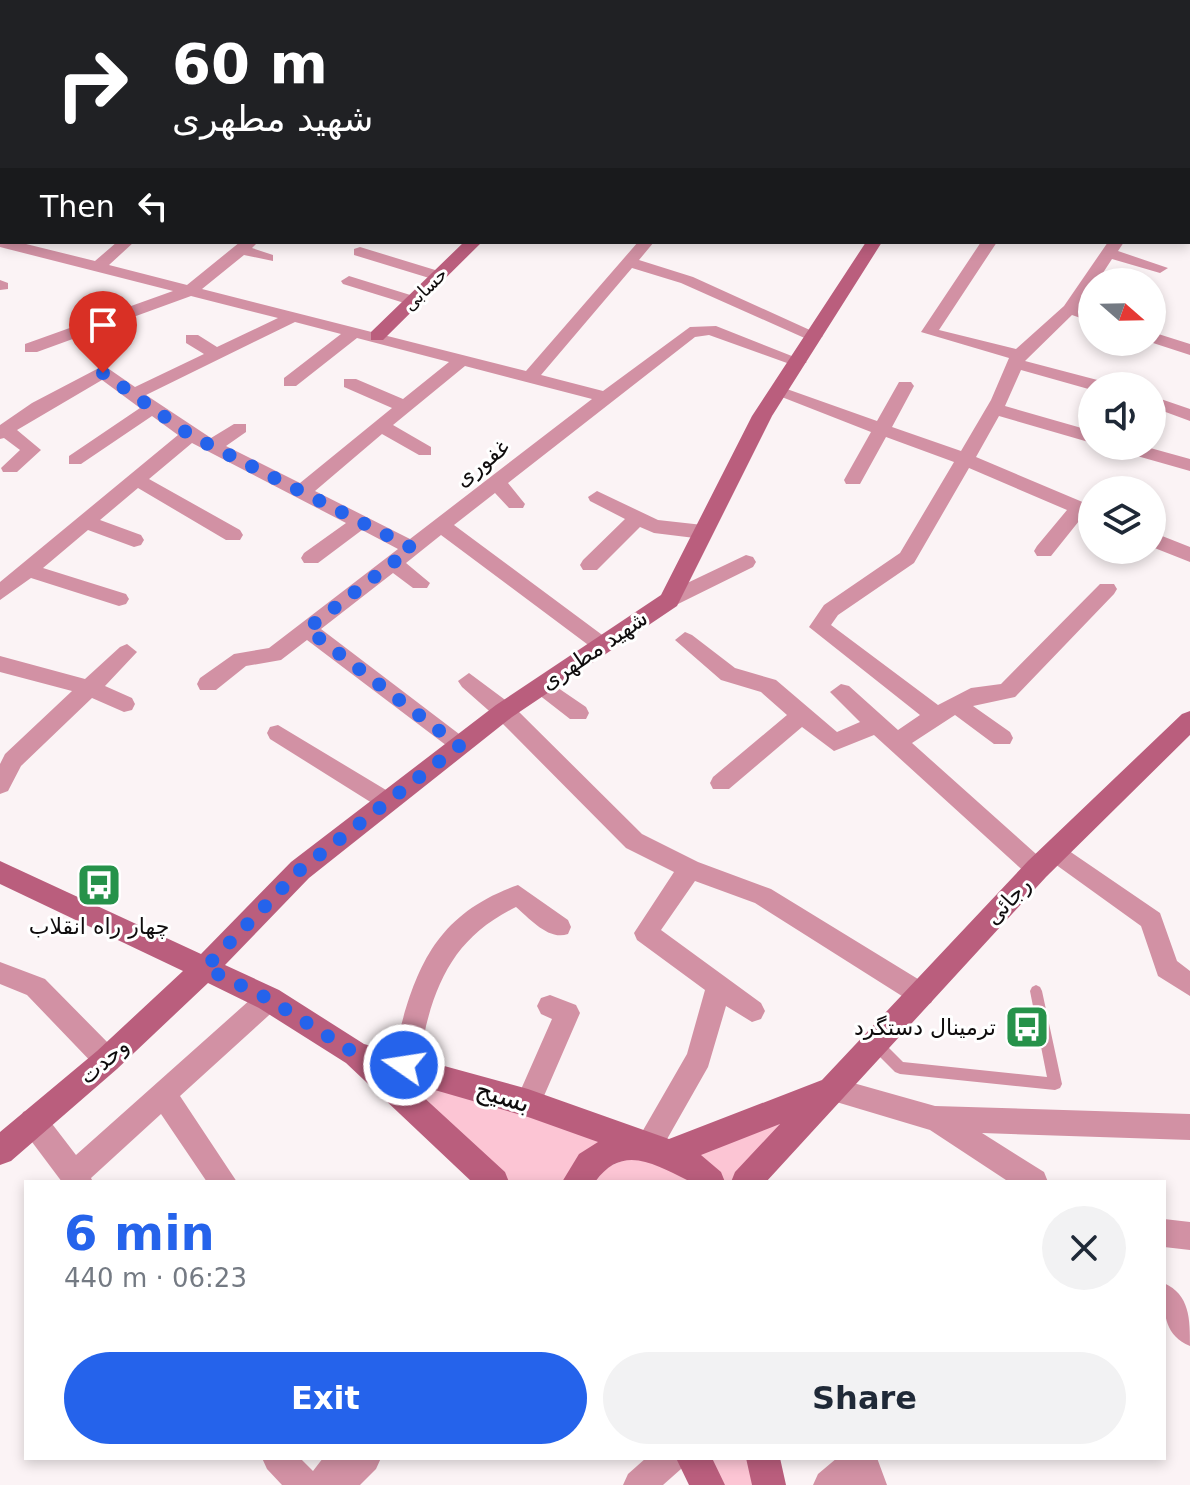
<!DOCTYPE html>
<html lang="en">
<head>
<meta charset="utf-8">
<style>
	:root { --surface:#fff; --page:#f2f2f3; --text:#1f2937; --muted:#747a83; --accent:#2563eb }
	body { margin:0; font-family:"DejaVu Sans","Noto Naskh Arabic",sans-serif; background:var(--page); color:var(--text); height:100vh; display:flex; flex-direction:column; font-size:30px; white-space:nowrap }
	* { box-sizing:border-box; margin:0 }
	p { font-size:26px; color:var(--muted) }
	.icon { flex:none; width:44px; height:44px; fill:none; stroke:currentColor; stroke-width:2; stroke-linecap:round; stroke-linejoin:round }
	.map { position:relative; flex:1; overflow:hidden }
	.side { position:absolute; left:24px; top:1180px; width:1142px; height:280px; display:flex; flex-direction:column; background:var(--surface); border-radius:0px; box-shadow:0 4px 12px #0003 }
	.side>* { flex:none }
	.top-card { position:absolute; left:0px; top:0px; width:1190px; height:244px; box-shadow:0 4px 12px #0003; background:#202124; color:#fff; overflow:hidden }
	.needle { width:52px; rotate:110deg }
	.fabs { position:absolute; left:1078px; top:268px; display:grid; gap:16px }
	.fabs a { display:grid; place-items:center; width:88px; height:88px; border-radius:50%; background:var(--surface); box-shadow:0 4px 12px #0003; font-size:40px }
	.pin { position:absolute; display:grid; place-items:center; width:68px; height:68px; color:#fff; margin:-82px -34px; border-radius:50% 50% 50% 0; rotate:-45deg; box-shadow:0 0 8px #0007 }
	.pin .icon { rotate:45deg }
	.me { position:absolute; width:88px; margin:-44px; rotate:283deg; stroke-linejoin:round; filter:drop-shadow(0 0 6px #0008) }
	.turn { display:flex; align-items:center; gap:28px; height:168px; padding:0 40px; font-size:36px }
	.turn .icon { width:104px; height:104px; stroke-width:2.5 }
	.turn b { display:block; font-size:56px; line-height:68px }
	.then { display:flex; align-items:center; height:76px; padding:0 40px; background:#0003; gap:16px; font-size:30px }
	.round { display:grid; place-items:center; flex:none; width:84px; height:84px; border-radius:42px; background:var(--page) }
	.head { display:flex; align-items:center; justify-content:space-between; height:136px; padding:0 40px }
	h1 { font-size:48px; font-weight:700; line-height:60px; color:var(--accent) }
	.button { display:flex; gap:16px; margin-top:auto; padding:16px 40px }
	.button a { flex:1; height:92px; border-radius:48px; background:var(--accent); color:#fff; font-size:32px; font-weight:700; line-height:92px; text-align:center }
	.button a+a { background:var(--page); color:var(--text) }
	.map>svg:first-child { display:block }
</style>
</head>
<body>
<div class="map">
<svg width="1190" height="1485" viewBox="0 0 1190 1485">
	<rect width="100%" height="100%" fill="#fbf3f5"/>
	<path fill="#fcc5d4" d="M385,1070L617,1142L567,1182H506Z
		M817,1099L739,1182H716L683,1152Z
		M649,1157L696,1182H589C608,1164 624,1158 649,1157Z
		M704,1458H754L760,1485H719Z"/>
	<g fill="none" stroke-linecap="round" stroke-linejoin="round">
		<path stroke="#9e5c71" stroke-width="4" d="M145,2L150,0"/>
		<path fill="#d291a4" fill-rule="evenodd" d="M1036,985L1040,987L1042,991L1062,1084L1060,1088L1055,1090L900,1074L895,1072L871,1048L870,1044L871,1040L876,1038L881,1040L903,1062L1047,1077L1030,991L1032,987Z"/>
		<path fill="#d291a4" fill-rule="evenodd" d="M0,24H2V32H0Z
			M2,64V72L0,73V65Z
			M0,113H2L0,123Z
			M0,152H2V160H0Z
			M0,237L2,242H18L95,261L117,242H134L109,265L187,285L240,242H258L252,248L273,255V261L244,255L202,289L526,371L638,242H654L639,260L693,277L823,336L815,341L809,340L681,283L632,268L541,375L603,391L690,327L716,326L807,362L798,367L709,335L695,337L508,483L525,504L523,508H509L495,493L454,525L609,640L612,645L609,650H595L441,535L406,563L430,583L427,588H413L393,573L321,629L467,740L470,746L467,752L459,755L307,640L281,660L246,666L216,690H200L197,684L200,678L234,654L269,648L398,549L362,530L318,563H304L301,558L304,553L346,523L192,443L149,479L240,530L243,535L240,540H226L138,488L100,520L141,535L144,540L141,545L134,547L88,530L43,568L126,594L129,599L126,604L119,606L31,578L0,600V582L178,435L152,416L81,464H69V456L140,408L102,380L17,430L41,450L17,472H3L1,468L20,450L4,438L0,439V425L32,403L97,369H109L135,387L204,354L186,343V335H198L217,347L278,318L191,296L37,352H25V344L173,291L0,247ZM295,322L341,334L284,378V386H296L357,338L449,362L403,399L356,379H344V387L392,408L300,483L226,446L246,432V424H234L211,438L146,395ZM465,366L592,399L410,539L315,491L382,434L419,455H431V447L393,425Z
			M981,242H997L939,330L1016,349L1064,306L1108,242H1124L1118,251L1168,268L1160,273L1112,259L1097,282H1092V289L1080,307L1092,311V322L1072,315L1025,361L1105,382L1108,386H1092V390L1021,370L1005,406L1092,431V443L999,416L976,457L1092,506V519L1083,516L1051,556H1037L1034,551L1037,546L1067,510L969,468L914,563L838,615L831,625L938,705L971,688L1001,684L1100,584H1114L1117,589L1114,594L1015,697L973,706L1010,732L1013,738L1010,744H994L955,715L912,743L1045,862L1049,869L1045,876L1037,879L1029,876L874,735L834,751L802,727L729,789H713L710,783L713,777L787,715L761,692L721,680L675,640L685,632L692,635L735,668L776,680L837,732L860,722L830,692L841,684L849,686L898,730L920,715L809,627L824,605L900,553L954,462L886,437L860,484H846L844,480L871,432L769,392L778,387L784,388L877,421L899,382H911L914,386L892,427L961,451L991,400L1009,358L921,332Z
			M360,247L445,273L447,276L439,281L354,255V249Z
			M349,276L420,298L422,301L414,306L343,284L341,281Z
			M0,280L8,283V289L0,290Z
			M1152,332L1190,344V355L1150,342Z
			M1152,396L1190,409V421L1152,407Z
			M1113,446H1143L1190,459V471L1116,450Z
			M597,491L658,520L703,525L713,532L703,539L654,533L640,527L597,570H583L580,565L583,560L625,519L590,501L588,497Z
			M1152,532L1190,547V562L1152,547Z
			M746,555L753,557L756,562L753,567L676,605L669,607L659,600L662,595Z
			M127,644L137,652L105,686L132,698L135,704L132,710L124,712L92,698L21,766L8,791L0,794V764L5,754L72,691L0,672V656L85,679L120,647Z
			M469,673L512,705L642,834L698,862L771,889L931,987L935,995L931,1003L922,1006L913,1003L755,903L695,881L661,930L761,1003L765,1011L761,1019L752,1022L726,1006L708,1067L658,1155L648,1159L638,1155L634,1146L687,1054L705,990L637,940L634,933L674,872L626,848L496,717L462,687L458,681Z
			M542,677L586,707L589,713L586,719H570L534,691L531,685Z
			M278,725L396,796L399,802L396,808H380L270,739L267,733L270,727Z
			M1056,842L1160,913L1177,961L1190,971V996L1158,976L1141,926L1048,859L1044,852L1048,845Z
			M518,885L568,920L571,927L568,934C549,941 530,919 516,907C463,933 440,970 426,1026C423,1042 420,1058 413,1074L404,1077L395,1074L391,1065C412,980 427,917 518,885Z
			M0,962L45,979L116,1051L120,1060L116,1069L107,1072L98,1069L27,995L0,984Z
			M269,988L278,991L282,999L278,1007L180,1096L237,1182H207L161,1114L91,1178L93,1182H62L23,1130L20,1121L23,1112L33,1108L43,1112L76,1155L260,991Z
			M550,995L576,1005L580,1013L537,1112L528,1116L519,1112L515,1103L552,1019L541,1014L537,1006L541,998Z
			M832,1077L935,1106L1190,1114V1140L982,1133L1044,1172L1048,1182H1009L930,1130L823,1098L819,1089L823,1080Z
			M1164,1219L1190,1222V1250L1164,1247Z
			M1164,1283C1190,1295 1190,1319 1190,1346C1162,1334 1164,1310 1164,1283Z
			M262,1458H300L313,1471L323,1458H381L376,1469L360,1485H282L267,1469Z
			M646,1458H686L681,1469L663,1485H623L628,1474Z
			M837,1458H877L887,1485H813L818,1474Z"/>
		<path fill="#ba5e7d" fill-rule="evenodd" d="M156,0H181L183,2H158Z
			M229,0H252L254,2H231Z
			M2,182V193L0,194V183Z
			M1188,213L1190,214V224L1188,223Z
			M1188,233H1190V244L1183,242H1188Z
			M464,242H482L383,340H371V332Z
			M866,242H882L772,416L677,606L512,717L309,878L225,965L279,990L364,1044L528,1089L669,1139L822,1080L1028,861L1182,714L1190,711V735L1046,877L766,1182H731L735,1172L780,1124L701,1155L721,1172L725,1182C714,1182 696,1185 687,1180C655,1165 623,1143 595,1182H562L579,1154L598,1142L528,1117L407,1082L505,1172L509,1182H472L346,1063L259,1008L208,983L117,1069L11,1161L0,1165V1132L97,1051L183,971L0,884V861L201,954L291,862L496,705L661,595L752,416Z
			M676,1458H712L725,1485H689Z
			M746,1458H780L786,1485H752Z"/>
	</g>
	<g fill="none" stroke-linecap="round" stroke-linejoin="round">
		<path stroke="#2563eb" stroke-width="14" stroke-dasharray="0 25.2" d="M103,373L190,435L412,548L307,629L459,746L300,870L205,968L269,999L356,1054L404,1065"/>
	</g>
	<defs>
		<g id="bus-square" transform="scale(2.3)"><rect x="-9" y="-9" width="18" height="18" rx="4" fill="#26924a" stroke="#fff"/><path d="M-5-6H5V4H4V6H2V4H-2V6H-4V4H-5ZM-3.5-4V0h7V-4ZM-3.5 1.2v1.5H-2V1.2ZM2 1.2v1.5H3.5V1.2Z" fill="#fff"/></g>
	</defs>
	<g fill-rule="evenodd">
		<use href="#bus-square" x="99" y="885"/>
		<use href="#bus-square" x="1027" y="1027"/>
	</g>
	<g text-anchor="middle" dominant-baseline="central" stroke-width="6" stroke-linejoin="round" paint-order="stroke">
		<g font-size="18" fill="#0f0c0d" stroke="#fff">
			<text transform="translate(425 289) rotate(-44)">حسابی</text>
		</g>
		<g font-size="22" fill="#0f0c0d" stroke="#fff">
			<text transform="translate(482 463) rotate(-38)">غفوری</text>
			<text transform="translate(594 650) rotate(-34)">شهید مطهری</text>
			<text transform="translate(1008 901) rotate(-47)">رجائی</text>
			<text transform="translate(104 1061) rotate(-41)">وحدت</text>
		</g>
		<g font-size="22" fill="#0f0c0d" stroke="#fff">
			<text x="99" y="926">چهار راه انقلاب</text>
			<text x="996" y="1027" text-anchor="end">ترمینال دستگرد</text>
		</g>
		<g font-size="26" fill="#0f0c0d" stroke="#fff">
			<text transform="translate(503 1096) rotate(17)">بسیج</text>
		</g>
	</g>
</svg>
<div class="fabs">
<a><svg class="needle" viewBox="-14 -14 28 28"><path d="M0-13l5 13h-10z" fill="#e53935"/><path d="M0 13l5-13h-10z" fill="#747a83"/></svg></a>
<a><svg class="icon" aria-label="sound" viewBox="0 0 24 24"><path d="M4 9h4l5-4v14l-5-4H4zM17 9q2 3 0 6"/></svg></a>
<a><svg class="icon" aria-label="layers" viewBox="0 0 24 24"><path d="M12 4l9 5-9 5-9-5zM3 14l9 5 9-5"/></svg></a>
</div>
<div class="pin" style="left:103px;top:373px;background:#d93025"><svg class="icon" aria-label="arrive" viewBox="0 0 24 24"><path d="M6 21V4h12l-3 4 3 4H6"/></svg></div>
<svg class="me" style="left:404px;top:1065px" viewBox="-20 -20 40 40"><circle r="17" fill="#2563eb" stroke="#fff" stroke-width="3"/><path d="M0-11L8 9 0 5-8 9z" fill="#fff"/></svg>
<div class="top-card">
<div class="turn"><svg class="icon" aria-label="right" viewBox="0 0 24 24"><path d="M7 20v-9h11M14 6l5 5-5 5"/></svg><div><b>60 m</b>شهید مطهری</div></div>
<div class="then">Then<svg class="icon" aria-label="left" viewBox="0 0 24 24"><path d="M17 20v-9H6M10 6l-5 5 5 5"/></svg></div>
</div>
<section class="side">
<div class="head"><div><h1>6 min</h1><p>440 m · 06:23</p></div><a class="round"><svg class="icon" aria-label="close" viewBox="0 0 24 24"><path d="M6 6l12 12M18 6L6 18"/></svg></a></div>
<div class="button"><a>Exit</a><a>Share</a></div>
</section>
</div>
</body>
</html>
